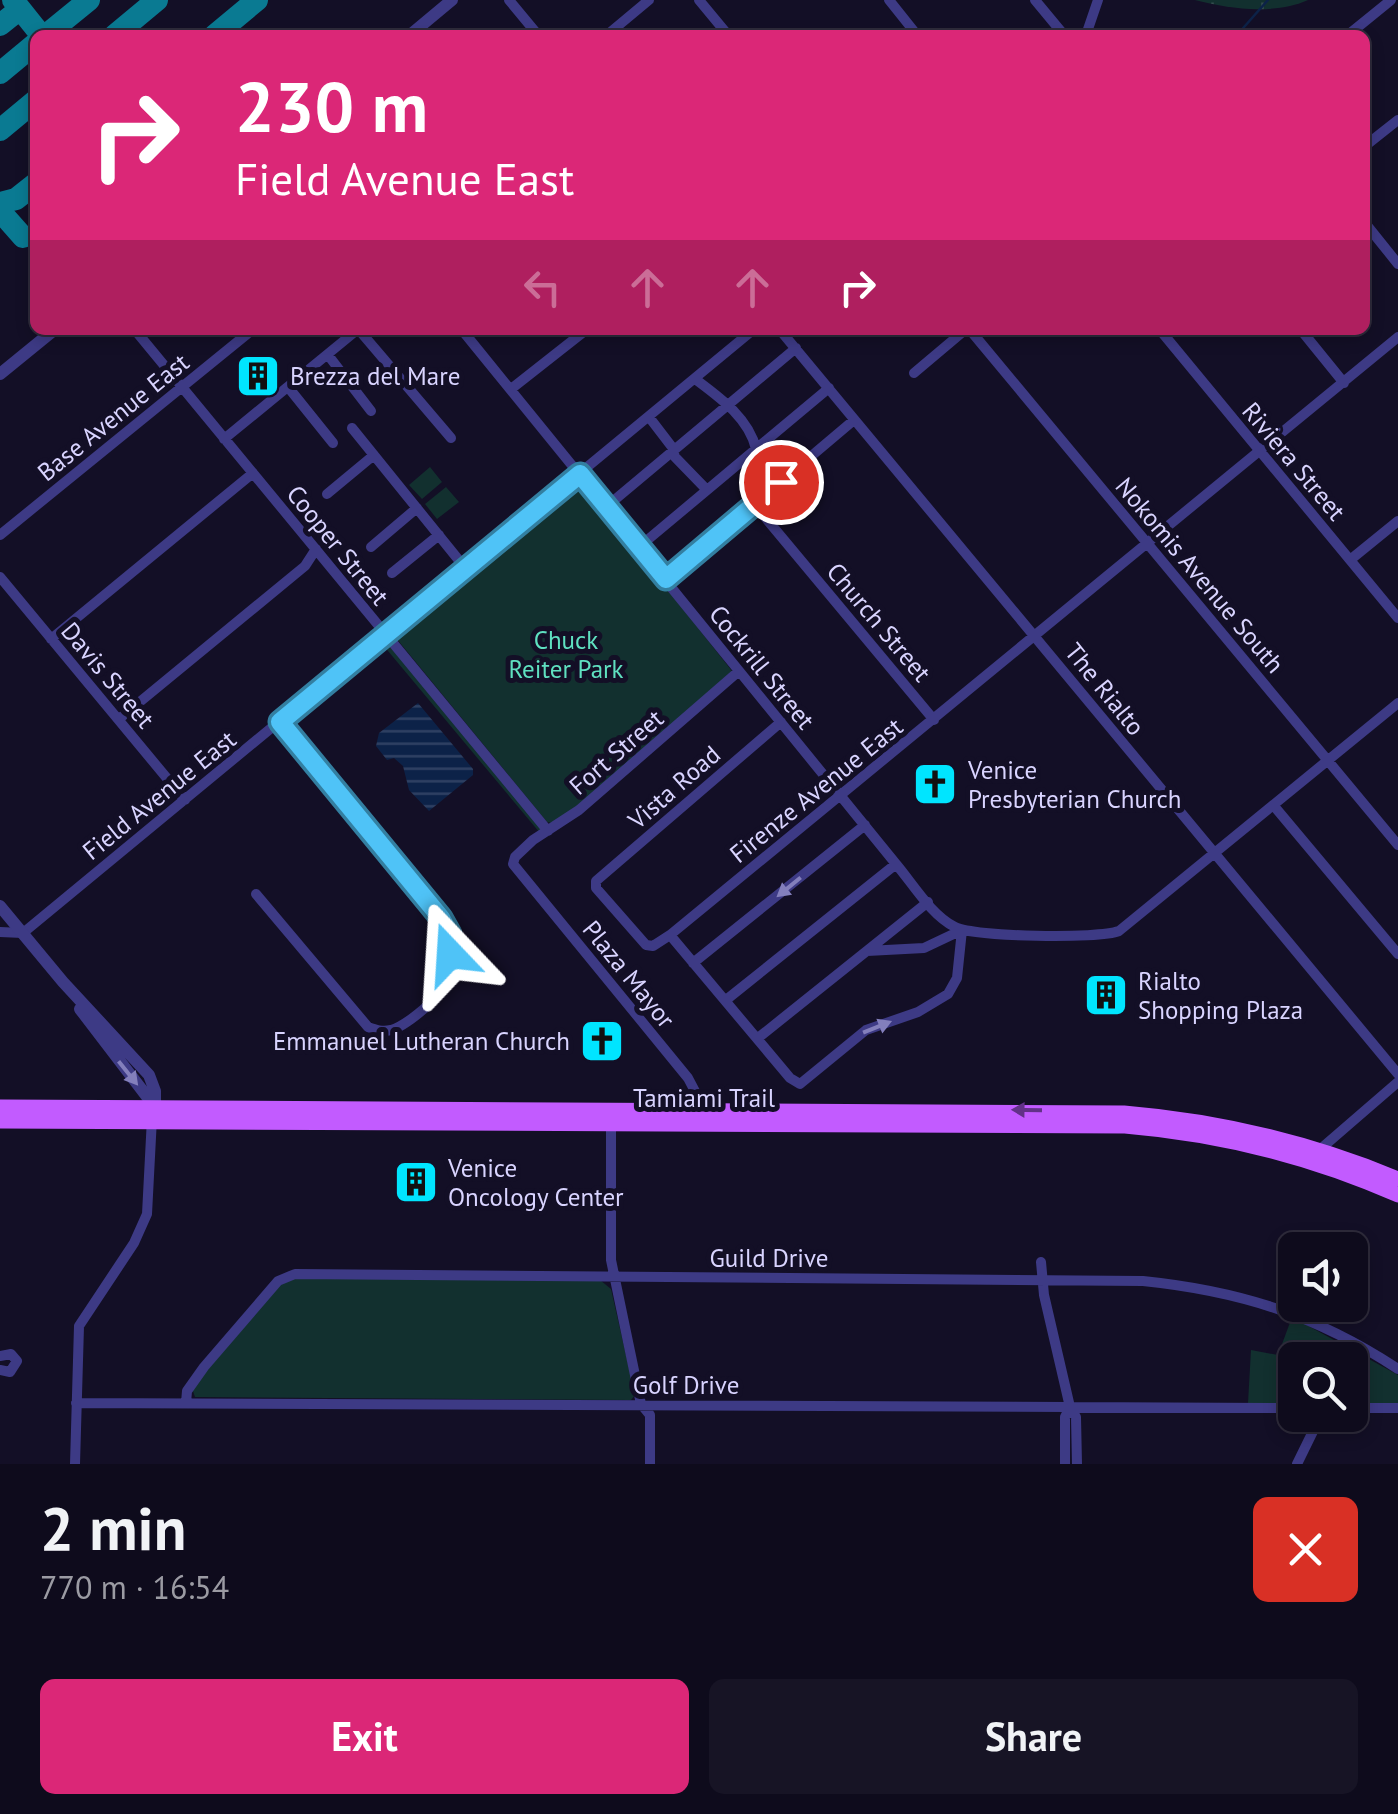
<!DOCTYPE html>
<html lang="en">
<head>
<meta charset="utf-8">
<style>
	:root { --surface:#0e0b1c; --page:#171425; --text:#f1f3f6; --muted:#9b9ba3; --line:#2e2b3b; --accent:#db2777 }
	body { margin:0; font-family:"PT Sans",sans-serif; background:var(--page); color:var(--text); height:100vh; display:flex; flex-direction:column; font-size:38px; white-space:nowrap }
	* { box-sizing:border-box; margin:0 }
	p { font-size:32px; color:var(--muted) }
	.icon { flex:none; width:55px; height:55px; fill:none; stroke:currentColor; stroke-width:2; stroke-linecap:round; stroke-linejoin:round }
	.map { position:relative; height:1464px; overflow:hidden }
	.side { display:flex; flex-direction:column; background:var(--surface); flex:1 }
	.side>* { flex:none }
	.guide { position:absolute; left:30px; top:30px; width:1340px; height:305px; border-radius:15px; box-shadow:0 5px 15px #0003,0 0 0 2px var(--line); background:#db2777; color:#fff; overflow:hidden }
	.tools { position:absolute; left:1278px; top:1232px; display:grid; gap:20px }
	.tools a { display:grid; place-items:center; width:90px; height:90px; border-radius:15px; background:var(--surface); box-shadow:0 5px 15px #0003,0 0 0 2px var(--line); font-size:50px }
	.pin { position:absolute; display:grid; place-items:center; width:85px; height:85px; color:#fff; margin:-42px; border:5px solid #fff; border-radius:50%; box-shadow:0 2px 10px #0007 }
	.me { position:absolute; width:110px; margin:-55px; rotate:340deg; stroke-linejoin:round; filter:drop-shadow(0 0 8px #0008) }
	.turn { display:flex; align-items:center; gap:35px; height:210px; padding:0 40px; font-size:45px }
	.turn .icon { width:130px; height:130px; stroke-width:2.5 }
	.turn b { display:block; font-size:70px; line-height:85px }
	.lanes { display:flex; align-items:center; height:95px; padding:0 40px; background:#0003; justify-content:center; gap:50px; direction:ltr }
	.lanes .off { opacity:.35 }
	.round { display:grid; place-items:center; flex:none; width:105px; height:105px; border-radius:15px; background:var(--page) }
	.overview { display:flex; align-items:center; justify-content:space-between; height:170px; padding:0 40px }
	h1 { font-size:60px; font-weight:800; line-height:75px }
	.primary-button { display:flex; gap:20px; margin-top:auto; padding:20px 40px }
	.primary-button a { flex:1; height:115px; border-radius:15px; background:var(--accent); color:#fff; font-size:40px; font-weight:800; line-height:115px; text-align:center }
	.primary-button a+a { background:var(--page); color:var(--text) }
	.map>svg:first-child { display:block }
</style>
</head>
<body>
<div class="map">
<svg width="1398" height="1464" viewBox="0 0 1398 1464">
	<defs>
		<pattern id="wetland-marsh" width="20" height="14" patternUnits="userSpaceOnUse" patternTransform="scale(2.5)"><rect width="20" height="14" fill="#12302f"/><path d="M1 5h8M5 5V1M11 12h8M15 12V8" fill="none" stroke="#344d4e"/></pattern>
		<pattern id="water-rules" width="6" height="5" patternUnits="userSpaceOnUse" patternTransform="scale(2.5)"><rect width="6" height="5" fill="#0c2248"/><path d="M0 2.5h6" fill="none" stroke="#2f4163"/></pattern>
	</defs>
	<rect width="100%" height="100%" fill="#130f26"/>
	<path fill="#12302f" d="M430,467L442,482L422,499L409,485Z
		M580,484L588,489L732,671L568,815L552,823L547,822L396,638L397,632L575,485Z
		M446,487L459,502L437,519L425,504Z
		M394,631L392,638L544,824L540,833L378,639Z
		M294,1278L600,1280L611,1289L635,1395L631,1400L195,1397L192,1388L280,1285Z
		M1292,1317L1398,1375V1403H1350V1360H1295V1403H1248L1251,1350L1278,1355Z"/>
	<path fill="url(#wetland-marsh)" d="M1195,0H1308C1275,15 1229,9 1195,0Z"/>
	<path fill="url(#water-rules)" d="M418,703L473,769V775L429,811L409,790L403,766L394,758L387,760L376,746L379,733Z"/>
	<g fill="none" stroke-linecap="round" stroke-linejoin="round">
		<path stroke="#0c2248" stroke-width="2.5" d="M1237,35L1268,0"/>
		<path stroke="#0a7a92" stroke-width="22" d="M13,0L41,35
			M0,25L20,9
			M46,35L89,0
			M115,35L157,0
			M215,35L257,0
			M0,73L35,44
			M0,130L35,101
			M0,203L16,199L35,184
			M0,211L23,237"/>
		<path stroke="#3d3a85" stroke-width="10" d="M509,0L538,35
			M699,0L728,35
			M889,0L917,35
			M1035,0L1064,35
			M607,35L649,0
			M1086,35L1098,0
			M1348,35L1391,0
			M1365,146L1398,120
			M1365,223L1398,264
			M135,330L548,831
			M359,330L451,438
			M462,330L896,864C913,884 931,915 955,927C974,937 1099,939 1119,931L1398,703
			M780,330L1398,1074
			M970,330L1398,845
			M1160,330L1398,618
			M1301,330L1344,383
			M328,355L371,411
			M914,373L965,330
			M695,379C719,397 749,418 756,449
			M288,387L333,443
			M511,389L586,330
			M649,417L672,447L675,457L707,490
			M352,428L466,569
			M224,439L357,330
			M327,494L374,455
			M754,504L934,720
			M606,507L796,348
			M0,535L252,330
			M371,547L417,508
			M639,547L829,388
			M1350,560L1398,521
			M392,573L439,535
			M0,577L185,800
			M666,579L854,420
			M51,639L253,473
			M119,719L305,566L316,549
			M781,722L596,881V888L646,945L653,946L670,935L1398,337
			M1274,806L1398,954
			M256,894L368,1027C376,1030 382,1032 391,1030C406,1026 444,995 449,979C453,964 453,939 446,925L281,722
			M0,932L23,933L753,330
			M670,935L790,1078L800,1084L866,1030L918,1012L948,994L957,978L962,930
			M867,951L924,948L962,930
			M693,963L865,825
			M726,1000L896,864
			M758,1038L928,902
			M698,1114V1097L688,1078L513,864L515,857L533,840L579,810L739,671
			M611,1123V1260L641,1404L650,1415V1464
			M1317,1152L1398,1082
			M1041,1262L1044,1295L1070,1407L1065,1417V1464
			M0,1356L11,1354L17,1361L10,1372L0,1370
			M76,1403L1295,1408
			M186,1403L187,1391L204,1367L278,1281L295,1274L1143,1281C1240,1291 1316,1315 1398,1369
			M1070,1407L1076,1417L1077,1464
			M1350,1408H1398
			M75,1464L79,1326L134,1243L147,1214L152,1118
			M1297,1464L1321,1415"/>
		<path stroke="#3d3a85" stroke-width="12" d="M410,35L452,0
			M0,374L54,330
			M0,906L63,982L149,1075L155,1091V1107
			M80,1009L155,1107"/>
		<path stroke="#c25bff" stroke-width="15" d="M0,1107L1124,1113C1220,1121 1309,1142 1398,1179
			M0,1121L1125,1126C1221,1134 1310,1156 1398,1195"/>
	</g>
	<defs><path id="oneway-solid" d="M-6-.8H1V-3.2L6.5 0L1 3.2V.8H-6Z" transform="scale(2.5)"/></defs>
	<g fill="#837fbc">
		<use href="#oneway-solid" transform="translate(789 887) rotate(141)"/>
		<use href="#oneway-solid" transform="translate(877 1027) rotate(-22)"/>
		<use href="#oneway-solid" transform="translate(128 1073) rotate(51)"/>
	</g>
	<use fill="#623188" href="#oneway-solid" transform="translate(1027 1110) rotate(-179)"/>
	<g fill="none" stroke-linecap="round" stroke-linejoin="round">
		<g stroke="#337fa1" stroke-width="25">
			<path id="route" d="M450,954V934L441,918L280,722L580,474L666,579L781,482"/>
		</g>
		<use href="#route" stroke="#4fc3f7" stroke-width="18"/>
	</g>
	<defs>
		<g id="building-square" transform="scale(2.25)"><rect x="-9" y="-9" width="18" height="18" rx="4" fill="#00e5ff" stroke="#130f26"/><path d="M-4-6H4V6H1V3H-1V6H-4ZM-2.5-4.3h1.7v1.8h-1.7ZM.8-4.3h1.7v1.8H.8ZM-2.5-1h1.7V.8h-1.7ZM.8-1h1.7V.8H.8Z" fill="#111"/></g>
		<g id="church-square" transform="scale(2.25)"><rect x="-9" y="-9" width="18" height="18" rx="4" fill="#00e5ff" stroke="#130f26"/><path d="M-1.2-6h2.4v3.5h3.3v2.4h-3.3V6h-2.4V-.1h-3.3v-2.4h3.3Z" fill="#111"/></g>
	</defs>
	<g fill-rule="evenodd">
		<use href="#building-square" x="258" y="376"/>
		<use href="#church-square" x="935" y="784"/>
		<use href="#building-square" x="1106" y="995"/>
		<use href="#church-square" x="602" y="1041"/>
		<use href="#building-square" x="416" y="1182"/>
	</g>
	<g text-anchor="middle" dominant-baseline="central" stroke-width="10" stroke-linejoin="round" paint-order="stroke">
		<g font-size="25" fill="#d9d4ff" stroke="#130f26" text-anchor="start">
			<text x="290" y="376">Brezza del Mare</text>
			<text x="968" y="770">Venice<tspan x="968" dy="29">Presbyterian Church</tspan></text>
			<text x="1138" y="981">Rialto<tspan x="1138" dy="29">Shopping Plaza</tspan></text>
			<text x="570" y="1041" text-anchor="end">Emmanuel Lutheran Church</text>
			<text x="448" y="1168">Venice<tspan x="448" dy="29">Oncology Center</tspan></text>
		</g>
		<g font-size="25" fill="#d9d4ff" stroke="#130f26">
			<text transform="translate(113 417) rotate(-39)">Base Avenue East</text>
			<text transform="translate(1294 461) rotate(50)">Riviera Street</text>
			<text transform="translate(338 545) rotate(51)">Cooper Street</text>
			<text transform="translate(1200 575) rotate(50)">Nokomis Avenue South</text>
			<text transform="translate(879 622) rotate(50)">Church Street</text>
			<text transform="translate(762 667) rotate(51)">Cockrill Street</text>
			<text transform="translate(108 675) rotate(50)">Davis Street</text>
			<text transform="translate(1105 689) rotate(51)">The Rialto</text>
			<text transform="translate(616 752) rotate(-41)">Fort Street</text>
			<text transform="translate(674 787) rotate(-41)">Vista Road</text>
			<text transform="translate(816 790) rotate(-39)">Firenze Avenue East</text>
			<text transform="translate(159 795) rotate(-39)">Field Avenue East</text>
			<text transform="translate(629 974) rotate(51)">Plaza Mayor</text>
			<text x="704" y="1098">Tamiami Trail</text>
			<text x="769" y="1258">Guild Drive</text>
			<text x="686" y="1385">Golf Drive</text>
		</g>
		<g font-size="25" fill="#5fe0c0" stroke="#130f26">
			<text x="566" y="640">Chuck<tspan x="566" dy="29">Reiter Park</tspan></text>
		</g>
	</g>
</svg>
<div class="tools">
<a><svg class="icon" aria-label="sound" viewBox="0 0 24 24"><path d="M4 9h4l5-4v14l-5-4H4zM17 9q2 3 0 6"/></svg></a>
<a><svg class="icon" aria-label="search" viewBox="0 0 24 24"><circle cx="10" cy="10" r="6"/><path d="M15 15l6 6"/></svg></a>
</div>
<div class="pin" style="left:781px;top:482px;background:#d93025"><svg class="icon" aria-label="arrive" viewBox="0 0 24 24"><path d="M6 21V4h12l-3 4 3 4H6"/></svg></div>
<svg class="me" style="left:450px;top:954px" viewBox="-20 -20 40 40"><path d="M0-17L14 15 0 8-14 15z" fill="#4fc3f7" stroke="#fff" stroke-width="4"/></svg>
<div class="guide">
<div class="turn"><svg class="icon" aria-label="right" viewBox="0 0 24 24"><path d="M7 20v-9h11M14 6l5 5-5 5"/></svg><div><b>230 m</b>Field Avenue East</div></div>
<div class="lanes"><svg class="icon off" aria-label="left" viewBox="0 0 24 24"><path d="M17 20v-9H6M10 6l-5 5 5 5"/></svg><svg class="icon off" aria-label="ahead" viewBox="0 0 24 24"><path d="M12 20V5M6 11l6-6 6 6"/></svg><svg class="icon off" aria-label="ahead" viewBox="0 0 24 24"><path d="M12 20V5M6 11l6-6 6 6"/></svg><svg class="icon" aria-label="right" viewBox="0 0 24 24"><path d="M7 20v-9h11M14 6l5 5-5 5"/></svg></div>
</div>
</div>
<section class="side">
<div class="overview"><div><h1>2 min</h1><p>770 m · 16:54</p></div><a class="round" style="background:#d93025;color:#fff"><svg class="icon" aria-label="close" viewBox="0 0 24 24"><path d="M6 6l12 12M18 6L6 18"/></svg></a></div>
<div class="primary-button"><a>Exit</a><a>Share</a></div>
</section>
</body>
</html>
